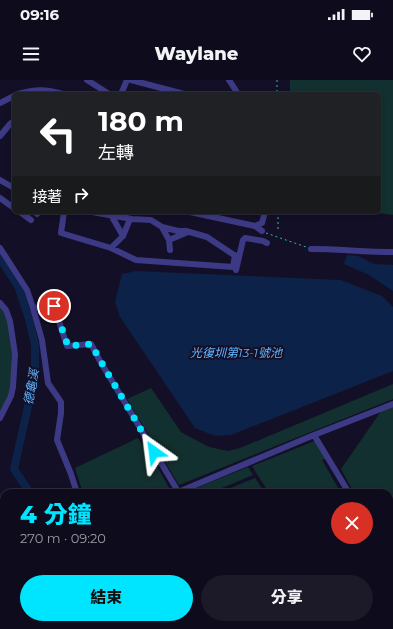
<!DOCTYPE html>
<html lang="zh-TW">
<head>
<meta charset="utf-8">
<style>
	:root { --surface:#0e0b1c; --page:#1c1929; --text:#f1f3f6; --muted:#9b9ba3; --line:#2e2b3b; --accent:#00e5ff }
	body { margin:0; font-family:Montserrat,"Noto Sans TC",sans-serif; background:var(--page); color:var(--text); height:100vh; display:flex; flex-direction:column; font-size:15px; white-space:nowrap }
	* { box-sizing:border-box; margin:0 }
	p { font-size:13px; color:var(--muted) }
	.icon { flex:none; width:22px; height:22px; fill:none; stroke:currentColor; stroke-width:2; stroke-linecap:round; stroke-linejoin:round }
	.map { position:relative; flex:1; overflow:hidden }
	.side { position:absolute; left:0px; top:409px; width:393px; height:140px; display:flex; flex-direction:column; background:var(--surface); border-radius:12px 12px 0 0; box-shadow:0 2px 6px #0003,0 0 0 1px var(--line) }
	.side>* { flex:none }
	.hud { position:absolute; left:12px; top:12px; width:369px; height:122px; border-radius:6px; box-shadow:0 2px 6px #0003,0 0 0 1px var(--line); background:#202124; color:#fff; overflow:hidden }
	.pin { position:absolute; display:grid; place-items:center; width:34px; height:34px; color:#fff; margin:-17px; border:2px solid #fff; border-radius:50%; box-shadow:0 1px 4px #0007 }
	.me { position:absolute; width:44px; margin:-22px; rotate:329deg; stroke-linejoin:round; filter:drop-shadow(0 0 3px #0008) }
	.turn { display:flex; align-items:center; gap:14px; height:84px; padding:0 20px; font-size:18px }
	.turn .icon { width:52px; height:52px; stroke-width:2.5 }
	.turn b { display:block; font-size:28px; line-height:34px }
	.then { display:flex; align-items:center; height:38px; padding:0 20px; background:#0003; gap:8px; font-size:15px }
	.round { display:grid; place-items:center; flex:none; width:42px; height:42px; border-radius:21px; background:var(--page) }
	.summary { display:flex; align-items:center; justify-content:space-between; height:68px; padding:0 20px }
	h1 { font-size:24px; font-weight:800; line-height:30px; color:var(--accent) }
	.button { display:flex; gap:8px; margin-top:auto; padding:8px 20px }
	.button a { flex:1; height:46px; border-radius:24px; background:var(--accent); color:#111; font-size:16px; font-weight:800; line-height:46px; text-align:center }
	.button a+a { background:var(--page); color:var(--text) }
	.status { display:flex; justify-content:space-between; align-items:center; height:28px; padding:0 20px; background:var(--surface); direction:ltr }
	.status svg { height:11px; fill:currentColor }
	header { display:flex; justify-content:space-between; align-items:center; height:52px; padding:0 20px; background:var(--surface); font-size:18px; font-weight:800 }
	.map>svg:first-child { display:block }
</style>
</head>
<body>
<div class="status"><b>09:16</b><svg viewBox="0 0 49 12"><path d="M0 12V9h3v3zM5 12V6h3v6zM10 12V3h3v9zM15 12V0h3v12zM26 1h20v11H26zM47 4h2v5h-2z"/></svg></div>
<header><svg class="icon" aria-label="menu" viewBox="0 0 24 24"><path d="M4 6h16M4 12h16M4 18h16"/></svg>Waylane<svg class="icon" aria-label="heart" viewBox="0 0 24 24"><path d="M12 20l-8-8c-3-5 5-10 8-4 3-6 11-1 8 4z"/></svg></header>
<div class="map">
<svg width="393" height="549" viewBox="0 0 393 549">
	<rect width="100%" height="100%" fill="#130f26"/>
	<path fill="#12302f" d="M290,0H393V135L369,132H379V14H290Z
		M0,223L6,230L15,274L13,307L0,338Z
		M393,304V319L179,405L127,319L151,308L181,352L209,367L228,371L240,368Z
		M393,324V476L389,470V413H354L341,389L384,327Z
		M138,358L159,390L171,411L166,413H83L75,388Z
		M317,360L329,378L322,380L341,413H269L252,386Z
		M248,387L253,395L210,413H188L187,412Z
		M255,398L265,413H218Z
		M393,504V549H351L349,545H389V506Z
		M175,545H250L241,549H176Z
		M276,545H343L346,549H268Z"/>
	<path fill="#0c2248" d="M347,175L358,176L374,184L393,185V211L369,195L344,184Z
		M136,191L341,200L382,216L393,227V291L231,355L215,356L195,348L120,237L115,222L122,194Z"/>
	<g fill="none" stroke-linecap="round" stroke-linejoin="round">
		<path stroke="#0c2248" stroke-width="8" d="M0,178L18,206L29,239L35,265V295L14,389L30,413
			M111,545L113,549"/>
		<path stroke="#2fb8b0" stroke-width="1" stroke-dasharray="2 3" stroke-linecap="butt" d="M277,0V14
			M278,132V149
			M266,153L306,167"/>
		<path stroke="#3d3a85" stroke-width="6" d="M87,0L109,14
			M131,0L184,14
			M229,0L238,14
			M18,14C35,9 46,9 63,14
			M121,14L127,0
			M0,23L14,16
			M0,56L10,44L14,41
			M0,100L14,108
			M0,118L14,128
			M20,132L31,140
			M36,132L37,134
			M64,132L61,153L111,168L136,180L233,187L235,175
			M92,132L132,139L151,140L162,147L178,151H186L207,157L237,177
			M190,132L255,146L262,151
			M111,135L123,156L111,168
			M255,146L262,143L265,132
			M162,147L169,160L170,170
			M123,156L130,139
			M169,160L188,152
			M0,168L27,210L33,228L42,260L48,303L61,322V333L57,360L71,394L77,413
			M311,169C338,169 365,172 393,172
			M236,190L243,160L245,158L263,161L267,163
			M0,223L6,230L10,241L15,274L13,307L11,316L0,338
			M33,228L54,226L67,266L91,264L100,281L179,413
			M314,355L349,413
			M176,413L314,355L393,324
			M389,479L393,486
			M389,493L393,491
			M0,532L4,538
			M8,545L11,549
			M135,545L136,549
			M258,549L268,545"/>
	</g>
	<g fill="none" stroke-linecap="round" stroke-linejoin="round">
		<path stroke="#00e5ff" stroke-width="7" stroke-dasharray="0 12.6" d="M54,226L68,266L91,264L100,280L154,372"/>
	</g>
	<g text-anchor="middle" dominant-baseline="central" stroke-width="4" stroke-linejoin="round" paint-order="stroke">
		<g font-size="12" font-style="italic" fill="#62b6ff" stroke="#130f26">
			<text x="236" y="272">光復圳第13-1號池</text>
			<text transform="translate(31 307) rotate(-80)">德龜溪</text>
		</g>
	</g>
</svg>
<div class="pin" style="left:54px;top:226px;background:#d93025"><svg class="icon" aria-label="arrive" viewBox="0 0 24 24"><path d="M6 21V4h12l-3 4 3 4H6"/></svg></div>
<svg class="me" style="left:154px;top:372px" viewBox="-20 -20 40 40"><path d="M0-17L14 15 0 8-14 15z" fill="#00e5ff" stroke="#fff" stroke-width="4"/></svg>
<div class="hud">
<div class="turn"><svg class="icon" aria-label="left" viewBox="0 0 24 24"><path d="M17 20v-9H6M10 6l-5 5 5 5"/></svg><div><b>180 m</b>左轉</div></div>
<div class="then">接著<svg class="icon" aria-label="right" viewBox="0 0 24 24"><path d="M7 20v-9h11M14 6l5 5-5 5"/></svg></div>
</div>
<section class="side">
<div class="summary"><div><h1>4 分鐘</h1><p>270 m · 09:20</p></div><a class="round" style="background:#d93025;color:#fff"><svg class="icon" aria-label="close" viewBox="0 0 24 24"><path d="M6 6l12 12M18 6L6 18"/></svg></a></div>
<div class="button"><a>結束</a><a>分享</a></div>
</section>
</div>
</body>
</html>
